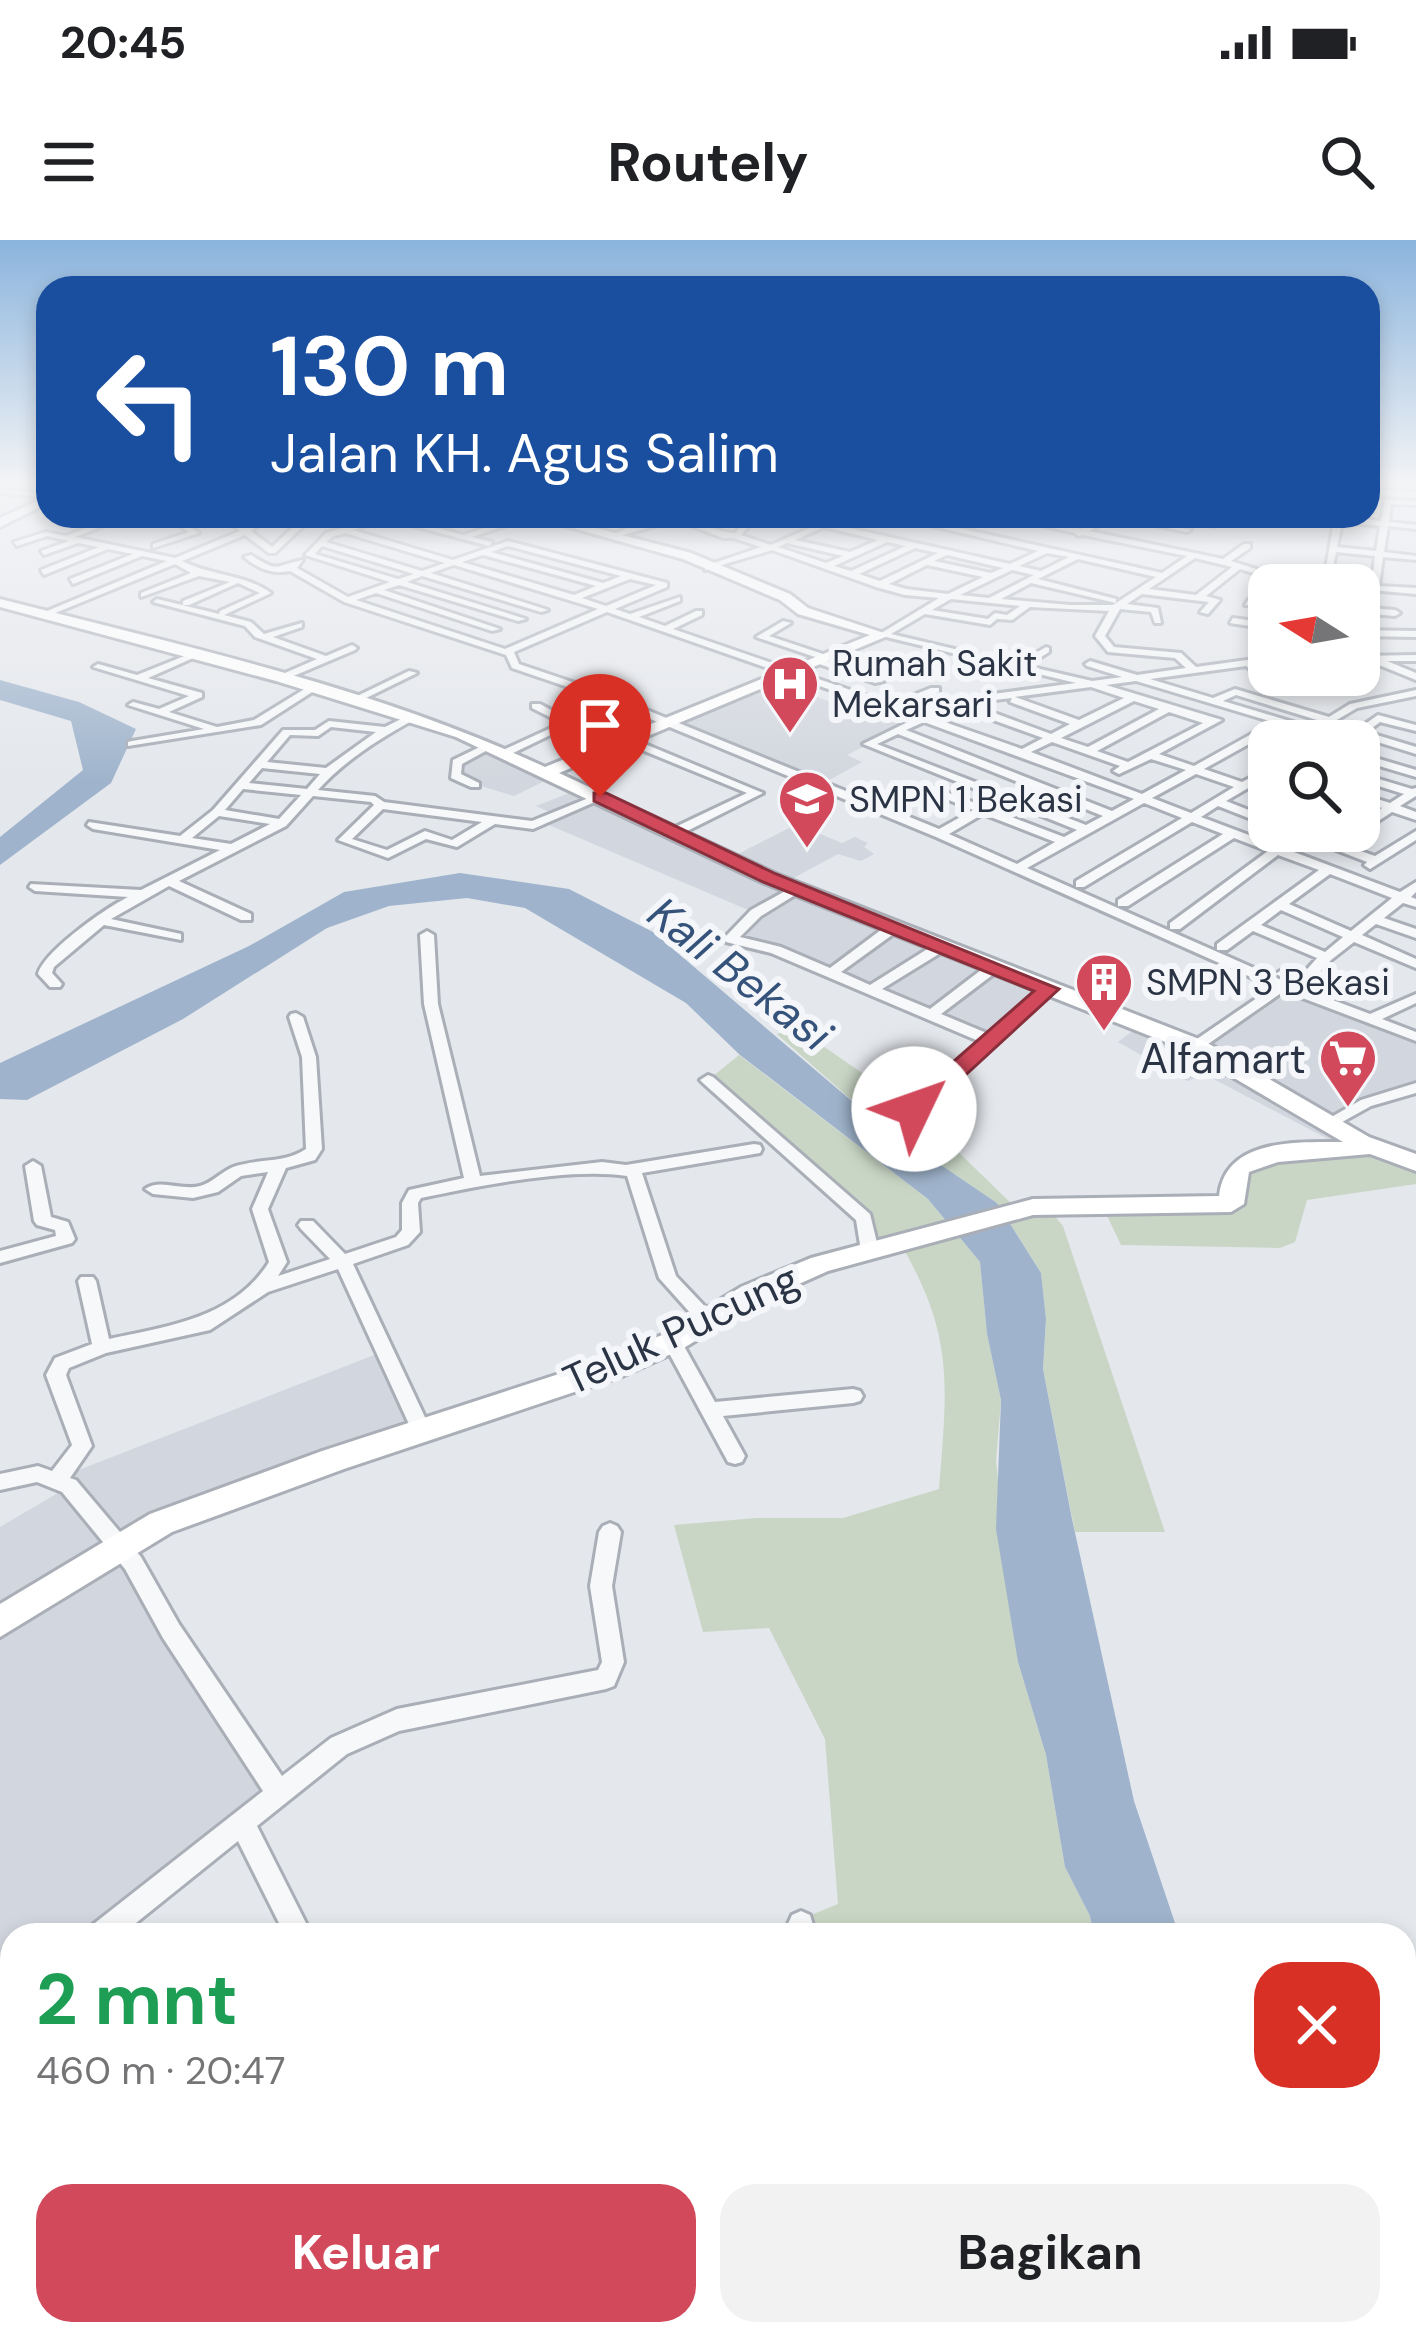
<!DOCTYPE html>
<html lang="id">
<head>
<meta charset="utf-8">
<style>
	:root { --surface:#fff; --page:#f2f2f2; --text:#202124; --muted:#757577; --accent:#d1495b }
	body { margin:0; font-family:"DM Sans",sans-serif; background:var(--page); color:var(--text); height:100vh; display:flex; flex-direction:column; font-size:45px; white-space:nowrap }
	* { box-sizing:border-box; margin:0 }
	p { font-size:39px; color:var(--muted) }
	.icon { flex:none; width:66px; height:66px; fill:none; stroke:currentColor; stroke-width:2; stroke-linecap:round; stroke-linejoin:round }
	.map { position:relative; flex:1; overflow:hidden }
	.drawer { position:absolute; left:0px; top:1683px; width:1416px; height:423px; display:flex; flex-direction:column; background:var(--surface); border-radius:36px 36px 0 0; box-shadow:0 6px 18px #0003 }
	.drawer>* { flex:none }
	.guide { position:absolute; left:36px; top:36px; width:1344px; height:252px; border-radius:36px; box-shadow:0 6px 18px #0003; background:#1a4fa0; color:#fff; overflow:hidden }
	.needle { width:78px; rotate:281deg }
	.tools { position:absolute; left:1248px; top:324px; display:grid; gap:24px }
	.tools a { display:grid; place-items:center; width:132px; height:132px; border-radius:24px; background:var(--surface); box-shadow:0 6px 18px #0003; font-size:60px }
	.pin { position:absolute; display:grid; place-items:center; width:102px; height:102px; color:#fff; margin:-123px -51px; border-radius:50% 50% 50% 0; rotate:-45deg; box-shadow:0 0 12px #0007 }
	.pin .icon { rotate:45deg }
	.me { position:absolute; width:132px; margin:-66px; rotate:48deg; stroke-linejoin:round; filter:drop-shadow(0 0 9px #0008) }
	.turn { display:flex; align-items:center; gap:42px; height:252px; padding:0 36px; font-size:54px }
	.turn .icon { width:156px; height:156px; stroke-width:2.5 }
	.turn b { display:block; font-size:84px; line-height:102px }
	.round { display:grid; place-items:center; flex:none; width:126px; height:126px; border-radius:36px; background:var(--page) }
	.headline { display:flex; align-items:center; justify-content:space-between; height:204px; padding:0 36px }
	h1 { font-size:72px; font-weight:700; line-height:90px; color:#1e9e55 }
	.primary-button { display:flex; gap:24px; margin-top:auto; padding:24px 36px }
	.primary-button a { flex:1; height:138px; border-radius:36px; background:var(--accent); color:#fff; font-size:48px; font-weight:700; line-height:138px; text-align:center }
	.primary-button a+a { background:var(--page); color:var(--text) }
	.status { display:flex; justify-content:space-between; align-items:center; height:84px; padding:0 60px; background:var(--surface); direction:ltr }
	.status svg { height:33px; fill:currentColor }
	header { display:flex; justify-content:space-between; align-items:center; height:156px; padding:0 36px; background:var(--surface); font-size:54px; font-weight:700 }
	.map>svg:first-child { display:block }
</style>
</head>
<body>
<div class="status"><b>20:45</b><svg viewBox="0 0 49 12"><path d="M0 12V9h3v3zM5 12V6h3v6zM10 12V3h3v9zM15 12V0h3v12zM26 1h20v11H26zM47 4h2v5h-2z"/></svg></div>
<header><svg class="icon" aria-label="menu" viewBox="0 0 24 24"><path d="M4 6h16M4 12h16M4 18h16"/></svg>Routely<svg class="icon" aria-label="search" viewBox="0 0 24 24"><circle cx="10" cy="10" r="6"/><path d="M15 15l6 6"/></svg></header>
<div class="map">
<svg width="1416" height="2105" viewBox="0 0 1416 2105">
	<rect width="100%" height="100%" fill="#e4e7ec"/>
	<path fill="#d2d6de" d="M770,440L845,467L865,458L920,478L847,515L862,522L820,545L665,482Z
		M490,506L553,537L514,556L461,540L457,522Z
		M577,550L723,622L1049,749L990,800L831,733L731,699L755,673L542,582L556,575L536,566Z
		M797,584L842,603L855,597L868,603L864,607L874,614L861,621L838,614L788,641L734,616Z
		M1283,746L1416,796V848L1374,860L1330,883L1351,897L1347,909L1206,835L1187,841L1118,802L1142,784L1197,805Z
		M387,1110L421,1190L121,1306L280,1555L100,1695H12V1765L0,1775V1287L68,1247L58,1238Z"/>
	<path fill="#c9d6c5" d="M797,788L914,869L1019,971L1046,966L1063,986L1165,1292H1075L1043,1129L1046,1079L1041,1033L997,963L873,879L777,794Z
		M739,815L928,959L980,1022L987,1094L1001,1160L996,1221L1018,1422L1046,1515L1065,1627L1090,1676L1094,1695H801L799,1680L838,1664L825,1499L769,1388L703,1392L674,1285L756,1278H843L939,1249C947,1146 955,1096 900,1003L870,1011L864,978L708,840Z
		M1353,909L1416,923V944L1307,960L1295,1002L1280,1008L1121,1005L1102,965H1218L1243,923Z"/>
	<path fill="#9fb4cc" d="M0,440L79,462L136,489L111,543L0,625V597L83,530L71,481L0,460Z
		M460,633L569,649L653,692L873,879L997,963L1041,1033L1046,1079L1043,1129L1072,1279L1134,1561L1179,1695H1094L1090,1676L1065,1627L1046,1515L1018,1422L996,1289L1001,1160L987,1094L980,1022L928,959L740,815L686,763L525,668L467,658L389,666L327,688L183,779L27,860L0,859V823L249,706L344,652Z
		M1013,2094H1084L1095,2099L1097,2094H1228V2105H1009Z"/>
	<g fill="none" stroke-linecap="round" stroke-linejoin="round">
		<g stroke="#a9aeb7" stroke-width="6">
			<path id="street" d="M0,249L48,254V258L0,253Z
				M1385,259L1416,261V265L1391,264L1389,282L1416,285V289L1388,286L1384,312L1416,316V320L1383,317L1379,346L1416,348V354L1371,350L1375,316L1336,312L1331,337L1324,339L1335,276L1381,281ZM1342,282L1380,286L1376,311L1337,307Z
				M165,276H174L199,293L153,308V304L189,292Z
				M222,276H231L246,288L262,276H271L251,291L272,307L305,276H314L275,313H269L245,295L182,321C211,336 245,334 271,353L224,375L251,382L264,394L302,383V387L273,397L326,416L352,405L357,408L355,410L284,440H278V436L317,419L255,397L245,386L153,362L157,359L219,374L220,371L260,353L238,343L189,365H183V361L230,342L199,336L141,357V353L191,333L175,324L43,378L35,376L167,321L142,316L73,344L70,339L133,314L108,309L44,335L41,330L99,307L78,303L44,315L41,311L69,301L47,296L17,306L14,302L46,292L66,296L103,281L106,285L75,297L175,318L240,291Z
				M382,276H394L463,295L522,276H534L472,297L492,302L489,306L387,279L353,290L453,320L508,301L667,343V347L615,369L630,374L680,357V361L639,377L665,386L696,371H702V375L673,389L891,464L931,448H939V452L900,467L923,475L962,458L1076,443L878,395L939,358L905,355L876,347L772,310L705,330V326L761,307L733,298H723L676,280L616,297L612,295C629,287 660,274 679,276C696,278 715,293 735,293L741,286L718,276H729L750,285L741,295L771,305L837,276H847L831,284L1010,324L1038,311L890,276H904L1162,333L1187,316L1083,295L1078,296L1075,293L1002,276H1017L1081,289L1104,276H1129L1191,290L1187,292L1114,277L1089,291L1223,319L1244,304H1250V308L1231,321L1307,345H1294L1240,329L1206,356L1220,360L1208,374L1200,372L1209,362L1142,354L1127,364L1158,368L1161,383H1155L1151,372L1120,369L1105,396L1114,407L1181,413L1196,427L1269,417V423L1256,425L1276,441V445L1272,446L1246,426L1150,439L1213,458L1235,449L1329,477L1350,464L1416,450V456L1357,468L1330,484L1236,455L1223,461L1303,485L1322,501C1306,501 1298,490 1283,485L1204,529L1242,542L1269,528V536L1226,561L1269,578V586L1218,566L1201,577L1400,652L1416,642V652L1411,657L1416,659V667L1403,663L1384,678L1416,689V698L1376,684L1362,695L1416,719V728L1354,702L1331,720L1309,744L1304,745L1275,734L1282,730L1301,736L1317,718L1253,691L1227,710H1217V704L1319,630L1278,615L1180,689H1170V683L1268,611L1234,598L1128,666H1118V660L1223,594L1192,582L1084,647H1076V641L1182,578L1144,563L1027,628L1288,743L1370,774L1416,754V763L1382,779L1416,792V801L1284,751L1201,809H1191V803L1273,747L936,597L597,457L512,428L506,415L344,362L290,331C272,335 257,328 244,317L251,315C280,334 275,325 303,320L297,328L348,357L390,342L305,315L326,293ZM824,287L878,300L850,312L795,300ZM345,293L445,323L422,331L326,302L332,297ZM887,302L906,306L851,331L834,326ZM787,303L843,316L826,323L778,307ZM322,306L414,334L398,339L315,314ZM508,306L621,336L603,343L491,312ZM915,308L938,313L880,341L859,334ZM1047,313L1069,317L1041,331L1019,326ZM483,315L596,346L574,355L462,322ZM947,315L1003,328L991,333L934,321ZM1195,318L1232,327L1196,355L1149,349ZM1078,319L1156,337L1113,365H1070L1001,359L1031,343L1116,363V359L1038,339ZM454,325L598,369L505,409L356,360L376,353L492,391L500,389L384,350L399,345L518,381L526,379L407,342L422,336L541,372L548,370L431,333ZM927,325L983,337L948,354L906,349L889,344ZM1012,330L1034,335L989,358L960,355ZM630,339L656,345L606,366L582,358ZM951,359L1020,366L1007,375L995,373L988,379L932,370ZM1030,367L1109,371L1095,396L1108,412L1175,418L1186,428L1137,435L1090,421L1085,424L1087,426L1122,437L1092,441L1027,426L1049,412V408L1046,407L1018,424L891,394L925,374L990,385L997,379L1012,380ZM607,372L914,479L863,504L1077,590L1064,597L936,548L932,549V553L973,570L939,589L605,453L519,424L514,412ZM1136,441L1273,482L1194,526L1159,514L1222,480L1106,445ZM1091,447L1124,458L1079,480L1015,457ZM1012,458L1010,462L1070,484L1051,494L967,463ZM1134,461L1159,469L1088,507L1061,498ZM957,467L1043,498L1022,509L933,478ZM1169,472L1203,483L1128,522L1097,511ZM924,482L1134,559L1112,571L906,490ZM898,494L1103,576L1086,585L877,504ZM1052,502L1120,526L1113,531L1119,534L1151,519L1186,530L1142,554L1031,512ZM1196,534L1234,547L1191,573L1152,558ZM983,574L1055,602L1017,624L949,594ZM1330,634L1392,658L1351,691L1289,664ZM1281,670L1343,697L1325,712L1261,685Z
				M463,276H475L477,278L473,280Z
				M1168,276L1213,281L1222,276H1231L1214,286Z
				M1248,360L1269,361V367L1245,365Z
				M1359,367L1395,370L1400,373L1395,376L1359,373Z
				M1233,378L1269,383V389L1230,383Z
				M783,381L791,383L769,396L829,416L827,421L884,441L875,443L816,423L818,418L756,397Z
				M1359,390L1416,391V397L1359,396Z
				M192,413L200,415L148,438L202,453V457L169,472L217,487L254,480L311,445L320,447L261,485L128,506V502L132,501L204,489L128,465L133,462L159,469L189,456L93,427L98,424L137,435Z
				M1416,415V421H1387L1416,433V440L1379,425L1378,422H1359V416Z
				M409,431L417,433L360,461L351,459Z
				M532,464H540L575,483L509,515H501V511L562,483L532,468Z
				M411,474L415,475V479C379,499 345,520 318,550L375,556L384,562L532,581L596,555L606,557L533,589L495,584L457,607L426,599L388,618L338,600L374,565L371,562L313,556L286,586L179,641L251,674V680H241L169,646L111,679L181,694V700L104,685L54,727L52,733L62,744L60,747H50L38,734C44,711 106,668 128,657L35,651L29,647L31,644L141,650L220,610L93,589L87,585L89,582L180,596L213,570L283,490H315L329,481L385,487ZM331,487L376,492L326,528L267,522L290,495L318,496ZM262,528L320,534L307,549L249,543ZM243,549L301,555L279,579L225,570ZM383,569L482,582L452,600L425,591L387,610L352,599ZM219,576L270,584L231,604L192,598Z
				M1378,475L1416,485V491L1380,482L1367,492L1416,507V514L1355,495V491Z
				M620,497H628L763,553L679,595H671V589L747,553L620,501Z
				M486,504L495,506L462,524L461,534L479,543V547H471L451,538L453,520Z
				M1359,513L1416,530V537L1359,520Z
				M1359,533L1412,549L1416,548V556L1400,566L1416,572V580L1392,572L1363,591H1357L1359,583L1382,568L1359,560V553L1390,563L1404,554L1359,540Z
				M1287,591H1304L1375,616L1416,591V600L1370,629L1364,625L1367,622Z
				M796,645L802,649L800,652L761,676L740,697L781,707L830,728L889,684H899V690L841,732L870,745L937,703H947V709L882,749L930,769L989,724H999V730L941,774L989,794L1044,746L1049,745L1056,749L920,872H908L906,869L908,866L981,802L771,713L726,702V696L751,670Z
				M427,691L434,695L438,764L480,936L602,922L626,925L754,904L760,905L762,909L760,913L754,914L642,933L676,1036L713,1075L716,1080L713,1085H701L659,1038L627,936C570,927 479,946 421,958L418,963L420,992L408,1005L353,1024L431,1190L428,1195L421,1198L414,1195L338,1029L268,1052L210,1090L106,1113L69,1128L66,1135L92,1206L70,1238L76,1240L141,1317L179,1384L282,1536L331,1498L397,1469L598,1430L602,1422L590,1346L599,1292L603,1286L610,1283L617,1286L621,1292L612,1346L624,1422L614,1446L606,1449L399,1491L347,1514L257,1586L312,1695H285L238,1601L121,1695H87L91,1686L263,1551L163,1398L125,1329L62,1252L37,1242L0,1250V1234L38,1226L52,1231L72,1205L46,1135L55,1118L92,1104L78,1041L81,1037H93L96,1041L109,1099C169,1086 234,1078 269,1022L252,969L268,932L241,936L218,952L193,958L153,954L145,949C160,938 181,951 200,946C212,943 221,932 233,927C257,918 284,924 306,909L302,817L289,777L291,774L296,773L303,777L316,817L322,909L315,920L286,928L268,969L287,1022L278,1036L330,1019L301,989L298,985L301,981H313L345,1014L396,997L402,990V963L409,950L464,938L424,764L420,695Z
				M708,835L713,837L870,974L879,1011L876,1015L870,1017L861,1011L856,980L703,843L700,840Z
				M1416,843V853L1371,866L1335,886H1323L1321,883L1361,860Z
				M33,921L41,926L51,977L68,982L75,999L72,1003L0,1023V1011L56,996L55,990L37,985L34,981L25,926Z
				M672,1095L679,1097L715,1162L853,1149L860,1151L863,1156L860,1161L853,1163L723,1176L745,1216L742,1222L735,1224L728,1222L663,1102L665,1097Z
				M801,1671L810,1675L816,1695H790L788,1684L792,1675Z
				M12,1751V1783L0,1789V1757Z
				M565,2094H597L596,2105H564Z"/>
		</g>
		<g stroke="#a9aeb7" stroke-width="6">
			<path id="secondary" d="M1368,249L1416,252V258L1368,255Z
				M48,256V263L0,287V278Z
				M530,276H549L691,313L790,354L808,368L890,395L559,533L776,634L1204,801L1369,897L1416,914V931L1370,914L1278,922L1249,932L1244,964L1231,972L1033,975L828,1031L761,1061L682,1109L622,1136L344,1229L172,1292L0,1397V1364L150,1274L322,1211L602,1120L662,1095L741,1047L811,1018L1033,959L1219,956C1225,898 1297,902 1343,902L1188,811L762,642L456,497L276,441L0,367V359C183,406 374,447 545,527L870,395L798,374L780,360L683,319Z"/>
		</g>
		<use href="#street" fill="#f7f8fa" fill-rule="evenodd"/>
		<use href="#secondary" fill="#fff" fill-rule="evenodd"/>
	</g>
	<linearGradient id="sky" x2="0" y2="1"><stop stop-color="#8bb4dd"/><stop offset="0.45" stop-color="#f3f4f6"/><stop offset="1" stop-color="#f3f4f6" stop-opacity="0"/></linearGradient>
	<rect width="1416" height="541" fill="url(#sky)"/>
	<path fill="#d1495b" stroke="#882f3b" stroke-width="3" d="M594,553H606L776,634L1059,749L922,875H905V864L1034,751L763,642L594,561Z"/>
	<defs>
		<g id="hospital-pin" transform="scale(3)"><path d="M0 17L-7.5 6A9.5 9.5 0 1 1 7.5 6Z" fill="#d1495b" stroke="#f4f6f9"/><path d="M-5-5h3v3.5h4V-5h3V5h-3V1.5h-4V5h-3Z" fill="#fff"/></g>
		<g id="school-pin" transform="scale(3)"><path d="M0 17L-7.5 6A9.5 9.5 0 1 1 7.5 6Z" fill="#d1495b" stroke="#f4f6f9"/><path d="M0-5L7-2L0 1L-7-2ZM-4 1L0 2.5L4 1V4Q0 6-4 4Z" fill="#fff"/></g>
		<g id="building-pin" transform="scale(3)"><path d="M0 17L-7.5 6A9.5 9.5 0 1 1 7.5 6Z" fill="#d1495b" stroke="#f4f6f9"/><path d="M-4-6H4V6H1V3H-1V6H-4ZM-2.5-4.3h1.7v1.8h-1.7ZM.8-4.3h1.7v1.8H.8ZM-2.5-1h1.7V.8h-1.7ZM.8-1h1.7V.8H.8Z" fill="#fff"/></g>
		<g id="supermarket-pin" transform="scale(3)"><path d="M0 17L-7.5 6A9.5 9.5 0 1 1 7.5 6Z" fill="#d1495b" stroke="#f4f6f9"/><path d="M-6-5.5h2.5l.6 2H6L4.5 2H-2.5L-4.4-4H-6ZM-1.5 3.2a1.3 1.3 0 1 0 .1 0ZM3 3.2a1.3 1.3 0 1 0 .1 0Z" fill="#fff"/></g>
	</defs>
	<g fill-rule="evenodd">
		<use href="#hospital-pin" x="790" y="444"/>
		<use href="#school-pin" x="807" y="559"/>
		<use href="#building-pin" x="1104" y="742"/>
		<use href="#supermarket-pin" x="1348" y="818"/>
	</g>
	<g text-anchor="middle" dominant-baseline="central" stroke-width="12" stroke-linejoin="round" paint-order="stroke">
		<g font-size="36" fill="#2b3445" stroke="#f4f6f9" text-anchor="start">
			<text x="832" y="423">Rumah Sakit<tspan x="832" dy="41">Mekarsari</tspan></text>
			<text x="849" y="559">SMPN 1 Bekasi</text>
			<text x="1146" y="742">SMPN 3 Bekasi</text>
		</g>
		<g font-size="42" fill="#2b3445" stroke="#f4f6f9" text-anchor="end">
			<text x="1306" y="818">Alfamart</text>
		</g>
		<g font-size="42" fill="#2b3445" stroke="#f4f6f9">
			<text transform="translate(681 1089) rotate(-25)">Teluk Pucung</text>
		</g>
		<g font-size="45" font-style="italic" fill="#34527a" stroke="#f4f6f9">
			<text transform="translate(740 734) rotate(38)">Kali Bekasi</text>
		</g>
	</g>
</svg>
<div class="tools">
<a><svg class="needle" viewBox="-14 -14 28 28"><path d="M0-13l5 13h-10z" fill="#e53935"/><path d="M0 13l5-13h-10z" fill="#757577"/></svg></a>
<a><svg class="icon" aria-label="search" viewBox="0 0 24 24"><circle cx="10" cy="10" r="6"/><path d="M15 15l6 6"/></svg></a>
</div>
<div class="pin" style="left:600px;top:557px;background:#d93025"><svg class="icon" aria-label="arrive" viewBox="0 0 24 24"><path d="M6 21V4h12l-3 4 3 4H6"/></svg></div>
<svg class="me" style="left:914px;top:869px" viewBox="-20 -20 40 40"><circle r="19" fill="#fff"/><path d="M0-13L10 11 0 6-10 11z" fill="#d1495b"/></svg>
<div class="guide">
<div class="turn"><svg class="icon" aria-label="left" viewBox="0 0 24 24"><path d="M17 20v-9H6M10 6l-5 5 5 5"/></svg><div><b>130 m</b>Jalan KH. Agus Salim</div></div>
</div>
<section class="drawer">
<div class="headline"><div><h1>2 mnt</h1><p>460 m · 20:47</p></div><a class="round" style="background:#d93025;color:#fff"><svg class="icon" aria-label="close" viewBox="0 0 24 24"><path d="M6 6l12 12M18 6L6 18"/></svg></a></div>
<div class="primary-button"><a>Keluar</a><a>Bagikan</a></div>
</section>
</div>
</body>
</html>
